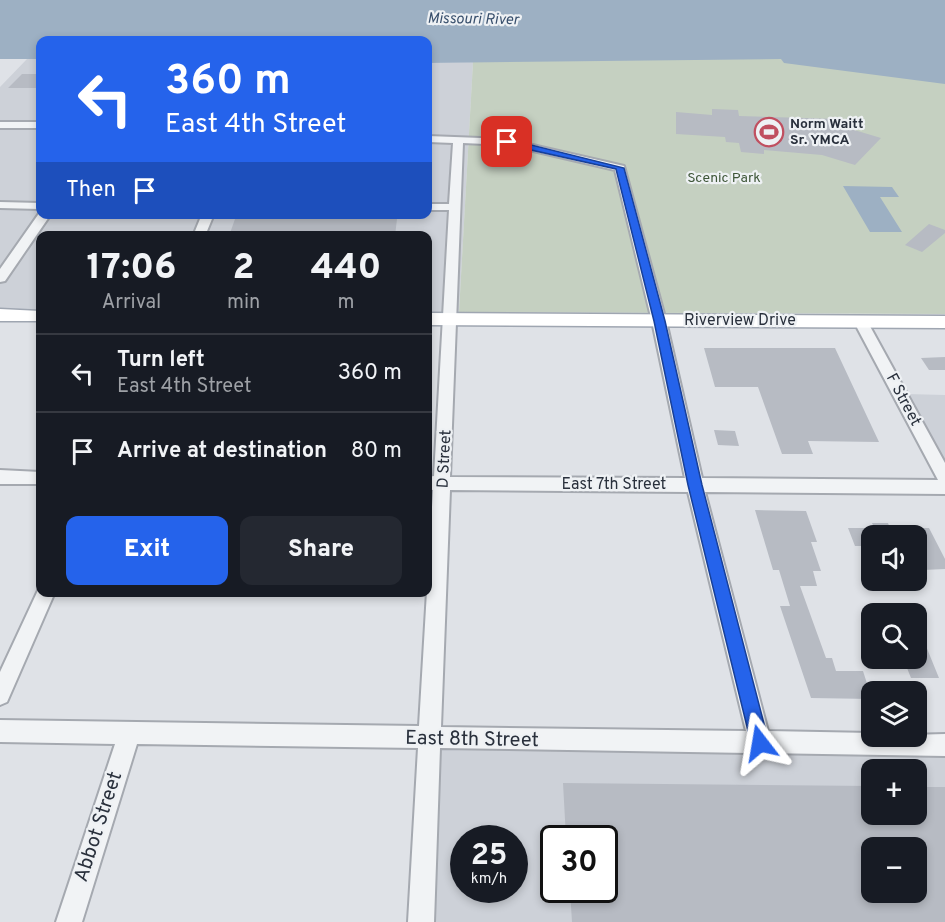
<!DOCTYPE html>
<html lang="en">
<head>
<meta charset="utf-8">
<style>
	:root { --surface:#171b24; --page:#242831; --text:#f1f3f6; --muted:#9ea1a6; --line:#363941; --accent:#2563eb }
	body { margin:0; font-family:Overpass,sans-serif; background:var(--page); color:var(--text); height:100vh; display:flex; flex-direction:column; font-size:22px; white-space:nowrap }
	* { box-sizing:border-box; margin:0 }
	p { font-size:20px; color:var(--muted) }
	.icon { flex:none; width:33px; height:33px; fill:none; stroke:currentColor; stroke-width:2; stroke-linecap:round; stroke-linejoin:round }
	.map { position:relative; flex:1; overflow:hidden }
	.side { position:absolute; left:36px; top:231px; width:396px; height:366px; display:flex; flex-direction:column; background:var(--surface); border-radius:12px; box-shadow:0 3px 9px #0003 }
	.side>* { flex:none }
	.hud { position:absolute; left:36px; top:36px; width:396px; height:183px; border-radius:12px; box-shadow:0 3px 9px #0003; background:#2563eb; color:#fff; overflow:hidden }
	.fabs { position:absolute; left:861px; top:525px; display:grid; gap:12px }
	.fabs a { display:grid; place-items:center; width:66px; height:66px; border-radius:12px; background:var(--surface); box-shadow:0 3px 9px #0003; font-size:30px }
	.speed { position:absolute; left:450px; top:825px; display:flex; gap:12px; font-size:30px; font-weight:700; text-align:center }
	.speed>* { display:grid; place-content:center; width:78px; height:78px; border-radius:50%; background:var(--surface); box-shadow:0 3px 9px #0003; line-height:1 }
	.speed small { font-size:15px; font-weight:400 }
	.speed .limit { border:3px solid #111; border-radius:9px; background:#fff; color:#111 }
	.pin { position:absolute; display:grid; place-items:center; width:51px; height:51px; color:#fff; margin:-26px; border-radius:12px; box-shadow:0 3px 9px #0006 }
	.me { position:absolute; width:66px; margin:-33px; rotate:346deg; stroke-linejoin:round; filter:drop-shadow(0 0 4px #0008) }
	.turn { display:flex; align-items:center; gap:21px; height:126px; padding:0 30px; font-size:27px }
	.turn .icon { width:78px; height:78px; stroke-width:2.5 }
	.turn b { display:block; font-size:42px; line-height:51px }
	.then { display:flex; align-items:center; height:57px; padding:0 30px; background:#0003; gap:12px; font-size:22px }
	.eta { display:flex; justify-content:space-evenly; align-items:center; height:102px; text-align:center }
	.eta b { font-size:36px; font-weight:800; line-height:42px }
	.cta { display:flex; gap:12px; margin-top:auto; padding:12px 30px }
	.cta a { flex:1; height:69px; border-radius:12px; background:var(--accent); color:#fff; font-size:24px; font-weight:800; line-height:69px; text-align:center }
	.cta a+a { background:var(--page); color:var(--text) }
	ul { padding:0; list-style:none }
	li { display:flex; align-items:center; gap:18px; height:78px; padding:0 30px; border-top:2px solid var(--line) }
	li div { flex:1 }
	li b { display:block; font-size:22px }
	li em { font-style:normal }
	.map>svg:first-child { display:block }
</style>
</head>
<body>
<div class="map">
<svg width="945" height="922" viewBox="0 0 945 922">
	<rect width="100%" height="100%" fill="#dfe2e7"/>
	<path fill="#cdd1d8" fill-rule="evenodd" d="M27,59H40V214H428V63L473,62L459,312H428V236H40V311H0V87Z
		M906,394L945,395V465Z
		M442,730L945,737V922H434ZM872,770H916V814H872ZM464,838H514V890H464ZM554,838H604V890H554ZM872,848H916V892H872Z"/>
	<path fill="#c5d0c1" d="M725,43L945,66V314L459,312L473,62Z"/>
	<path fill="#9db0c3" d="M0,0H945V84L784,63L781,59L428,63V40H40V59H0Z
		M843,186L892,187L899,197H880L902,232H870Z"/>
	<path fill="#b7bbc3" fill-rule="evenodd" d="M22,74H40V88H8Z
		M712,109L738,110L739,116L838,119L834,124L881,138L855,165L822,155L764,150V154L741,152L739,143L726,142L725,137L676,134V112L712,115Z
		M235,219H397L395,236H229Z
		M929,224L945,230V233L922,252L905,245Z
		M704,348H835L879,442L808,441L813,454H782L758,387H715Z
		M945,357V370H929L921,358Z
		M714,430L735,431L739,446L718,445Z
		M755,510L806,511L817,542H811L821,571H813L817,586H800L826,658H832L836,671H863L872,699L811,698L780,606H790L779,570H773Z
		M872,523H888L893,536H878Z
		M848,528H872V546H855Z
		M916,528H929L945,559V569L923,570L916,557Z
		M917,624L939,678H911L903,658H916Z
		M563,783L872,786V814H916V787H945V922H572L570,890H604V838H566ZM872,848H916V892H872Z"/>
	<g fill="none" stroke-linecap="round" stroke-linejoin="round">
		<g stroke="#a5a9b0" stroke-width="4">
			<path id="minor" d="M0,122H40V128H0Z
				M428,136L507,139L624,166L666,321L702,478L938,480L854,322L861,318L866,319L945,463V494L705,492L768,731L872,733V736L945,734V756L440,748L434,922H408L418,748L137,744L82,922H56L115,744L0,742V720L419,726L433,490L428,489V477L434,476L449,210H428V204H449L453,143L428,142ZM463,143L507,145L615,170L652,321L685,478L450,477ZM450,490L688,492L746,731L441,727Z
				M0,202L40,203V209L0,208Z
				M40,212V214H51L5,281L0,282V269Z
				M202,214H214L205,236H193Z
				M0,470L40,472V484H0Z
				M40,586V592H55L7,702L0,705V672Z"/>
		</g>
		<g stroke="#9fa6b1" stroke-width="3">
			<path id="major" d="M0,309L40,311V321H0Z
				M428,313L945,316V328L428,325Z"/>
		</g>
		<use href="#minor" fill="#f1f3f5" fill-rule="evenodd"/>
		<use href="#major" fill="#fff" fill-rule="evenodd"/>
	</g>
	<path fill="#2563eb" stroke="#184099" stroke-width="1.5" d="M507,139L624,168L665,321L702,485L769,743L766,750L760,752L753,750L751,743L688,485L654,321L616,169L504,144Z"/>
	<defs>
		<g id="stadium-ring" transform="scale(1.5)"><circle r="9.5" fill="#eef1f4" stroke="#c04f60" stroke-width="1.5"/><path d="M0-5a6.5 5 0 1 0 0 10a6.5 5 0 1 0 0-10ZM-3.5-1.8h7v3.6h-7Z" fill="#c04f60"/></g>
	</defs>
	<g fill-rule="evenodd">
		<use href="#stadium-ring" x="769" y="132"/>
	</g>
	<g text-anchor="middle" dominant-baseline="central" stroke-width="4.5" stroke-linejoin="round" paint-order="stroke">
		<g font-size="14" font-weight="bold" fill="#29303c" stroke="#eef1f4" text-anchor="start">
			<text x="790" y="124">Norm Waitt<tspan x="790" dy="16">Sr. YMCA</tspan></text>
		</g>
		<g font-size="14" fill="#3e5638" stroke="#eef1f4">
			<text x="724" y="178">Scenic Park</text>
		</g>
		<g font-size="15" font-style="italic" fill="#384f6c" stroke="#eef1f4">
			<text transform="translate(473 20) rotate(1)">Missouri River</text>
		</g>
		<g font-size="16" fill="#29303c" stroke="#eef1f4">
			<text x="740" y="321">Riverview Drive</text>
			<text transform="translate(903 400) rotate(62)">F Street</text>
			<text transform="translate(445 459) rotate(-87)">D Street</text>
			<text x="614" y="485">East 7th Street</text>
		</g>
		<g font-size="20" fill="#29303c" stroke="#eef1f4">
			<text transform="translate(472 740) rotate(1)">East 8th Street</text>
			<text transform="translate(99 827) rotate(-72)">Abbot Street</text>
		</g>
	</g>
</svg>
<div class="fabs">
<a><svg class="icon" aria-label="sound" viewBox="0 0 24 24"><path d="M4 9h4l5-4v14l-5-4H4zM17 9q2 3 0 6"/></svg></a>
<a><svg class="icon" aria-label="search" viewBox="0 0 24 24"><circle cx="10" cy="10" r="6"/><path d="M15 15l6 6"/></svg></a>
<a><svg class="icon" aria-label="layers" viewBox="0 0 24 24"><path d="M12 4l9 5-9 5-9-5zM3 14l9 5 9-5"/></svg></a>
<a>+</a>
<a>−</a>
</div>
<div class="speed"><div>25<small>km/h</small></div><div class="limit">30</div></div>
<div class="pin" style="left:507px;top:142px;background:#d93025"><svg class="icon" aria-label="arrive" viewBox="0 0 24 24"><path d="M6 21V4h12l-3 4 3 4H6"/></svg></div>
<svg class="me" style="left:760px;top:743px" viewBox="-20 -20 40 40"><path d="M0-17L14 15 0 8-14 15z" fill="#2563eb" stroke="#fff" stroke-width="4"/></svg>
<div class="hud">
<div class="turn"><svg class="icon" aria-label="left" viewBox="0 0 24 24"><path d="M17 20v-9H6M10 6l-5 5 5 5"/></svg><div><b>360 m</b>East 4th Street</div></div>
<div class="then">Then<svg class="icon" aria-label="arrive" viewBox="0 0 24 24"><path d="M6 21V4h12l-3 4 3 4H6"/></svg></div>
</div>
<section class="side">
<div class="eta">
<div><b>17:06</b><p>Arrival</p></div>
<div><b>2</b><p>min</p></div>
<div><b>440</b><p>m</p></div>
</div>
<ul>
<li><svg class="icon" aria-label="left" viewBox="0 0 24 24"><path d="M17 20v-9H6M10 6l-5 5 5 5"/></svg><div><b>Turn left</b><p>East 4th Street</p></div><em>360 m</em></li>
<li><svg class="icon" aria-label="arrive" viewBox="0 0 24 24"><path d="M6 21V4h12l-3 4 3 4H6"/></svg><div><b>Arrive at destination</b></div><em>80 m</em></li>
</ul>
<div class="cta"><a>Exit</a><a>Share</a></div>
</section>
</div>
</body>
</html>
